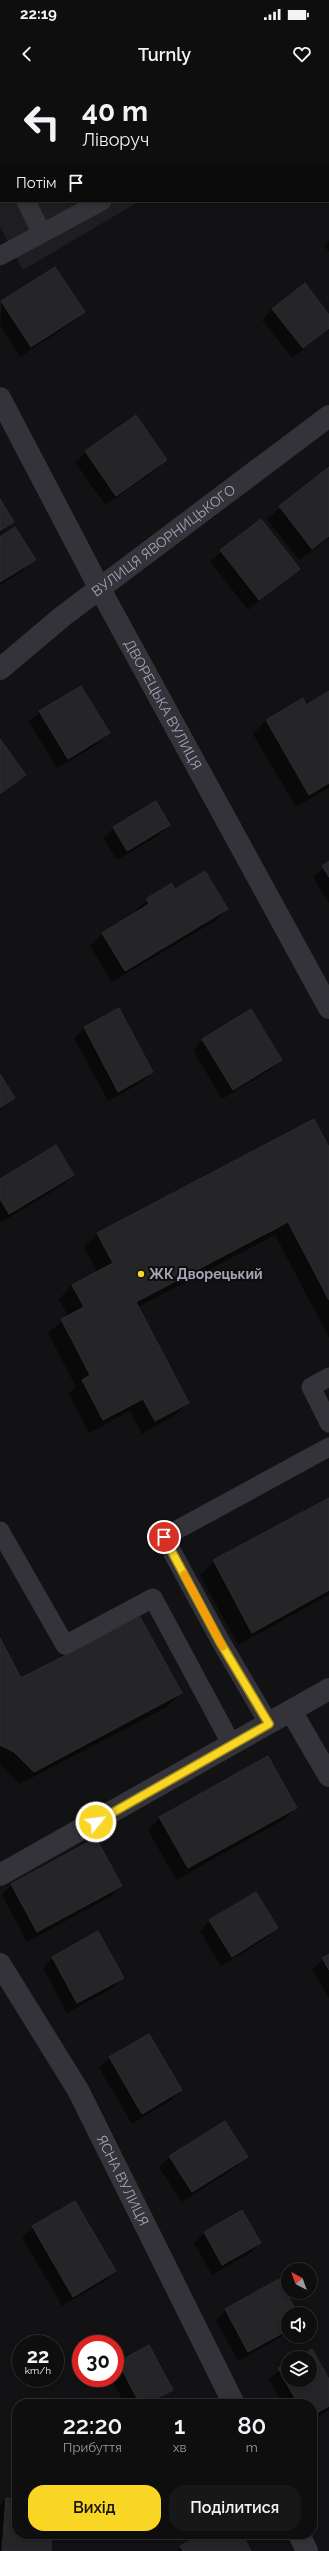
<!DOCTYPE html>
<html lang="uk">
<head>
<meta charset="utf-8">
<style>
	:root { --surface:#0e0e0f; --page:#171718; --text:#f1f3f6; --muted:#9b9c9e; --line:#2e2e2f; --accent:#f9d524 }
	body { margin:0; font-family:Raleway,sans-serif; background:var(--page); color:var(--text); height:100vh; display:flex; flex-direction:column; font-size:15px; white-space:nowrap }
	* { box-sizing:border-box; margin:0 }
	p { font-size:13px; color:var(--muted) }
	.icon { flex:none; width:22px; height:22px; fill:none; stroke:currentColor; stroke-width:2; stroke-linecap:round; stroke-linejoin:round }
	.map { position:relative; flex:1; overflow:hidden }
	.drawer { position:absolute; left:12px; top:2319px; width:305px; height:140px; display:flex; flex-direction:column; background:var(--surface); border-radius:16px; box-shadow:0 2px 6px #0003,0 0 0 1px var(--line) }
	.drawer>* { flex:none }
	.hud { position:absolute; left:0px; top:0px; width:329px; height:122px; box-shadow:0 2px 6px #0003,0 0 0 1px var(--line); background:#0e0e0f; color:var(--text); overflow:hidden }
	.needle { width:26px; rotate:319deg }
	.tools { position:absolute; left:281px; top:2183px; display:grid; gap:8px }
	.tools a { display:grid; place-items:center; width:36px; height:36px; border-radius:50%; background:var(--surface); box-shadow:0 2px 6px #0003,0 0 0 1px var(--line); font-size:20px }
	.speed { position:absolute; left:12px; top:2255px; display:flex; gap:8px; font-size:20px; font-weight:700; text-align:center }
	.speed>* { display:grid; place-content:center; width:52px; height:52px; border-radius:50%; background:var(--surface); box-shadow:0 2px 6px #0003,0 0 0 1px var(--line); line-height:1 }
	.speed small { font-size:10px; font-weight:400 }
	.speed .limit { border:6px solid #d22; background:#fff; color:#111 }
	.pin { position:absolute; display:grid; place-items:center; width:34px; height:34px; color:#fff; margin:-17px; border:2px solid #fff; border-radius:50%; box-shadow:0 1px 4px #0007 }
	.me { position:absolute; width:44px; margin:-22px; rotate:61deg; stroke-linejoin:round; filter:drop-shadow(0 0 3px #0008) }
	.turn { display:flex; align-items:center; gap:14px; height:84px; padding:0 16px; font-size:18px }
	.turn .icon { width:52px; height:52px; stroke-width:2.5 }
	.turn b { display:block; font-size:28px; line-height:34px }
	.then { display:flex; align-items:center; height:38px; padding:0 16px; background:#0003; gap:8px; font-size:15px }
	.eta { display:flex; justify-content:space-evenly; align-items:center; height:68px; text-align:center }
	.eta b { font-size:24px; font-weight:600; line-height:28px }
	.button { display:flex; gap:8px; margin-top:auto; padding:8px 16px }
	.button a { flex:1; height:46px; border-radius:16px; background:var(--accent); color:#111; font-size:16px; font-weight:600; line-height:46px; text-align:center }
	.button a+a { background:var(--page); color:var(--text) }
	.status { display:flex; justify-content:space-between; align-items:center; height:28px; padding:0 20px; background:var(--surface); direction:ltr }
	.status svg { height:11px; fill:currentColor }
	header { display:flex; justify-content:space-between; align-items:center; height:52px; padding:0 16px; background:var(--surface); font-size:18px; font-weight:600 }
	.map>svg:first-child { display:block }
</style>
</head>
<body>
<div class="status"><b>22:19</b><svg viewBox="0 0 49 12"><path d="M0 12V9h3v3zM5 12V6h3v6zM10 12V3h3v9zM15 12V0h3v12zM26 1h20v11H26zM47 4h2v5h-2z"/></svg></div>
<header><svg class="icon" aria-label="back" viewBox="0 0 24 24"><path d="M15 5l-7 7 7 7"/></svg>Turnly<svg class="icon" aria-label="heart" viewBox="0 0 24 24"><path d="M12 20l-8-8c-3-5 5-10 8-4 3-6 11-1 8 4z"/></svg></header>
<div class="map">
<svg width="329" height="2471" viewBox="0 0 329 2471">
	<rect width="100%" height="100%" fill="#121214"/>
	<path fill="#1e1e21" d="M0,0H329V29L328,1H1V121H140L23,190L0,147Z"/>
	<path fill="#0007" d="M54,0H170L53,1Z
		M329,160V172L324,166Z
		M2,222L83,232L73,242L20,277L0,245Z
		M272,229L329,237V248L292,278L262,240Z
		M136,337L166,380L156,390L105,425L75,382L86,372Z
		M329,388V458L299,480L267,439Z
		M0,421L13,442L0,454Z
		M261,441L298,489L248,530L210,481Z
		M0,458L35,480L24,490L0,505Z
		M329,612V708L296,727L253,654L266,640L302,620L306,626Z
		M40,632L109,653L99,663L57,688L29,642Z
		M0,661L25,695L0,715Z
		M169,745L159,755L117,780L103,758L114,748Z
		M329,783V823L313,797Z
		M175,810L227,829L215,841L112,902L90,866L102,854L136,834L134,832L147,820Z
		M118,930L152,992L142,1002L108,1021L74,958L84,948Z
		M203,960L280,980L270,990L222,1019L193,970Z
		M0,996L14,1018L0,1031Z
		M329,1069V1258L275,1155L138,1227L188,1323L174,1336L142,1354L130,1331L89,1353L69,1314L76,1307L48,1253L68,1236L59,1219L72,1205L97,1192L84,1167L98,1154Z
		M73,1095L63,1105L0,1143V1100Z
		M329,1419V1515L238,1565L200,1495L214,1481Z
		M0,1560L21,1600L181,1613L167,1627L20,1704L0,1685Z
		M296,1728L283,1740L176,1800L148,1750L160,1738Z
		M12,1804L121,1806L111,1816L27,1862L2,1815Z
		M210,1840L276,1848L266,1858L221,1886L200,1851Z
		M329,1875V1918L312,1889Z
		M53,1878L123,1897L113,1908L67,1933L43,1888Z
		M148,1955L181,2010L171,2020L132,2044L99,1988L109,1978Z
		M224,2042L246,2076L236,2087L182,2122L159,2087L170,2077Z
		M75,2122L115,2191L105,2201L62,2226L22,2157L33,2147Z
		M242,2131L260,2163L250,2173L212,2195L194,2163L204,2153Z
		M226,2230L297,2234H288V2253L238,2281L216,2240Z
		M148,2267L172,2309L153,2324H125L111,2298H115V2286Z
		M312,2271L329,2301V2330L312,2340V2324H283L269,2299L288,2284V2300H310V2278H299Z
		M6,2419L17,2420V2454H51L50,2471H0V2425Z
		M205,2454H241L250,2471H177Z"/>
	<path fill="#252528" stroke="#2c2c30" d="M52,0H162L51,1Z
		M55,187L85,232L31,267L1,221Z
		M305,203L329,235V248L303,268L272,229Z
		M136,335L167,380L116,416L85,371Z
		M329,387V456L312,469L279,426Z
		M0,419L14,442L0,451Z
		M261,439L300,489L259,520L220,470Z
		M15,447L36,480L0,502V457Z
		M81,606L110,653L68,679L39,631Z
		M329,611V703L309,715L266,640L303,618L306,625Z
		M0,659L26,695L0,714Z
		M156,721L170,745L127,771L113,747Z
		M329,781V797L322,786Z
		M205,791L228,829L125,891L102,853L149,824L146,819L172,803L175,809Z
		M119,928L153,992L118,1012L84,947Z
		M251,929L282,980L233,1010L202,959Z
		M0,994L15,1018L0,1028Z
		M314,1039L329,1067V1220L288,1142L136,1222L189,1323L155,1341L143,1319L103,1340L82,1300L90,1295L61,1239L84,1227L72,1205L113,1183L97,1153Z
		M56,1065L74,1095L9,1134L0,1119V1099Z
		M329,1418V1510L252,1553L213,1480Z
		M140,1537L182,1613L34,1692L14,1672L0,1665V1558L21,1598Z
		M268,1676L297,1728L188,1788L159,1737Z
		M96,1758L122,1806L37,1852L11,1804Z
		M256,1812L278,1848L232,1877L209,1840Z
		M98,1851L124,1898L77,1923L52,1877Z
		M329,1874V1890L322,1878Z
		M149,1954L182,2010L142,2034L109,1977Z
		M225,2041L248,2077L192,2112L169,2076Z
		M75,2121L116,2191L73,2217L32,2146Z
		M242,2130L261,2163L222,2185L204,2152Z
		M279,2199L298,2234H288V2250L248,2272L225,2229Z
		M149,2265L173,2310L146,2324H140L118,2282Z
		M312,2269L329,2299V2326L312,2336V2324H298L278,2288L288,2283V2300H310V2278H297Z
		M6,2418L17,2419V2454H52L51,2471H2Z
		M203,2454H242L251,2471H183L180,2466Z"/>
	<g fill="none" stroke-linecap="round" stroke-linejoin="round">
		<path stroke="#333339" stroke-width="19" d="M257,1L258,0
			M0,69L1,71
			M26,121L41,152
			M0,176L102,121
			M329,1297L311,1307L329,1343
			M0,1451L65,1565L153,1518L232,1665
			M269,1644L221,1562L164,1457L329,1367"/>
		<g stroke="#333339" stroke-width="22">
			<path id="s1" d="M0,318L100,509L329,928"/>
			<path id="s2" d="M0,589L63,536L329,336"/>
			<path d="M291,1631L329,1696"/>
			<path d="M0,1795L329,1609"/>
			<path id="s3" d="M0,1884L78,2010L234,2324"/>
			<path d="M299,2454L307,2471"/>
		</g>
	</g>
	<g fill="none" stroke-linecap="round" stroke-linejoin="round">
		<g stroke="#a28a17" stroke-width="10">
			<path id="route" d="M96,1742L269,1644L220,1562L164,1457"/>
		</g>
		<use href="#route" stroke="#f9d524" stroke-width="7"/>
		<path stroke="#f59e0b" stroke-width="7" d="M184,1494L223,1567"/>
	</g>
	<circle fill="#f9d524" stroke="#0d0d0e" stroke-width="1.5" cx="141" cy="1194" r="4"/>
	<g text-anchor="middle" dominant-baseline="central" stroke-width="4" stroke-linejoin="round" paint-order="stroke">
		<g font-size="14" fill="#a3a5b5" stroke="#0d0d0e">
			<text stroke="none"><textPath href="#s2" startOffset="208">ВУЛИЦЯ ЯВОРНИЦЬКОГО</textPath></text>
			<text stroke="none"><textPath href="#s1" startOffset="347">ДВОРЕЦЬКА ВУЛИЦЯ</textPath></text>
			<text stroke="none"><textPath href="#s3" startOffset="249">ЯСНА ВУЛИЦЯ</textPath></text>
		</g>
		<g font-size="14" font-weight="bold" fill="#a3a5b5" stroke="#0d0d0e" text-anchor="start">
			<text x="149" y="1194">ЖК Дворецький</text>
		</g>
	</g>
</svg>
<div class="tools">
<a><svg class="needle" viewBox="-14 -14 28 28"><path d="M0-13l5 13h-10z" fill="#e53935"/><path d="M0 13l5-13h-10z" fill="#9b9c9e"/></svg></a>
<a><svg class="icon" aria-label="sound" viewBox="0 0 24 24"><path d="M4 9h4l5-4v14l-5-4H4zM17 9q2 3 0 6"/></svg></a>
<a><svg class="icon" aria-label="layers" viewBox="0 0 24 24"><path d="M12 4l9 5-9 5-9-5zM3 14l9 5 9-5"/></svg></a>
</div>
<div class="speed"><div>22<small>km/h</small></div><div class="limit">30</div></div>
<div class="pin" style="left:164px;top:1457px;background:#d93025"><svg class="icon" aria-label="arrive" viewBox="0 0 24 24"><path d="M6 21V4h12l-3 4 3 4H6"/></svg></div>
<svg class="me" style="left:96px;top:1742px" viewBox="-20 -20 40 40"><circle r="17" fill="#f9d524" stroke="#fff" stroke-width="3"/><path d="M0-11L8 9 0 5-8 9z" fill="#fff"/></svg>
<div class="hud">
<div class="turn"><svg class="icon" aria-label="left" viewBox="0 0 24 24"><path d="M17 20v-9H6M10 6l-5 5 5 5"/></svg><div><b>40 m</b>Ліворуч</div></div>
<div class="then">Потім<svg class="icon" aria-label="arrive" viewBox="0 0 24 24"><path d="M6 21V4h12l-3 4 3 4H6"/></svg></div>
</div>
<section class="drawer">
<div class="eta">
<div><b>22:20</b><p>Прибуття</p></div>
<div><b>1</b><p>хв</p></div>
<div><b>80</b><p>m</p></div>
</div>
<div class="button"><a>Вихід</a><a>Поділитися</a></div>
</section>
</div>
</body>
</html>
